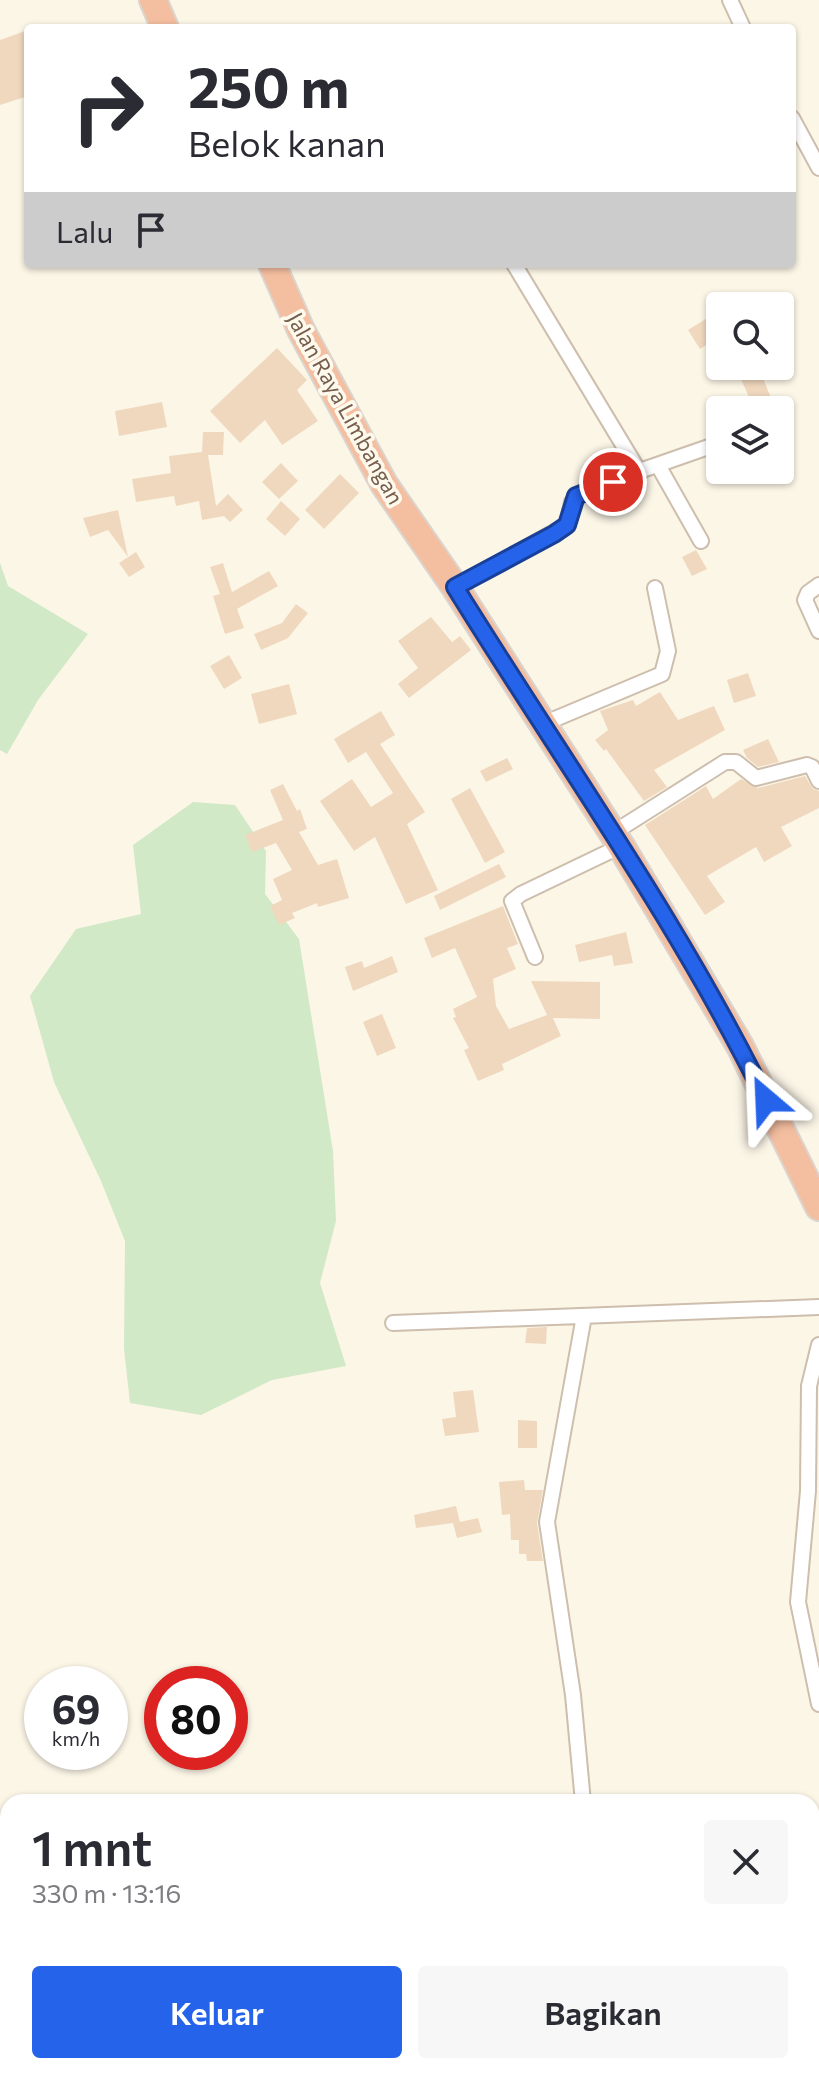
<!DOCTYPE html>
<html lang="id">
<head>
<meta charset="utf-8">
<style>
	:root { --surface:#fff; --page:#f7f7f7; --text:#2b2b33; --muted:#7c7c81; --accent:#2563eb }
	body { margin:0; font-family:Commissioner,sans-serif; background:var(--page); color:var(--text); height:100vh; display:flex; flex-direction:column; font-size:30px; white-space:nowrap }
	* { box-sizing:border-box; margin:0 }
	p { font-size:26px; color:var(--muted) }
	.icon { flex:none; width:44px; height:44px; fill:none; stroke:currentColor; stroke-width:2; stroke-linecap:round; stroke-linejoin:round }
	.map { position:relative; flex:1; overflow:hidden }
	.panel { position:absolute; left:0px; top:1794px; width:820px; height:280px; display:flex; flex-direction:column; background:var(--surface); border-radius:24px 24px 0 0; box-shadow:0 2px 6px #0004 }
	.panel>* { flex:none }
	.hud { position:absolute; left:24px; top:24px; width:772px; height:244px; border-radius:8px; box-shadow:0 2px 6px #0004; background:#fff; color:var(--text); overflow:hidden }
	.fabs { position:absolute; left:706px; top:292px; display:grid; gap:16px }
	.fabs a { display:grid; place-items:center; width:88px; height:88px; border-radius:8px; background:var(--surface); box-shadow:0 2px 6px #0004; font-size:40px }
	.speed { position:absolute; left:24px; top:1666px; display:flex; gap:16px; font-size:40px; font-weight:700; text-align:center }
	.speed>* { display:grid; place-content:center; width:104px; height:104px; border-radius:50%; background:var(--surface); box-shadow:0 2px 6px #0004; line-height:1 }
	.speed small { font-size:20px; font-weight:400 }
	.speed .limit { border:12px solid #d22; background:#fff; color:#111 }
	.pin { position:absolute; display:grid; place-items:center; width:68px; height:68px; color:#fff; margin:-34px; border:4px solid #fff; border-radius:50%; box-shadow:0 2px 8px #0007 }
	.me { position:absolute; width:88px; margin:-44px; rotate:334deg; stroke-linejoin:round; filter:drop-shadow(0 0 6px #0008) }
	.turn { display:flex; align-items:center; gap:28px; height:168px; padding:0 32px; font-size:36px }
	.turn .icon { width:104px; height:104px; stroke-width:2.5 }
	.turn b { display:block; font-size:56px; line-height:68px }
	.then { display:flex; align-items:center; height:76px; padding:0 32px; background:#0003; gap:16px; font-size:30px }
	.round { display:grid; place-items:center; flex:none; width:84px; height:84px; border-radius:8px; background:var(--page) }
	.summary { display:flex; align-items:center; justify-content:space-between; height:136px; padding:0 32px }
	h1 { font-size:48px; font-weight:600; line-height:60px }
	.cta { display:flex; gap:16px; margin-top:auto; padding:16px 32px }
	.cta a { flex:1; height:92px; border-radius:8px; background:var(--accent); color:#fff; font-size:32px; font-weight:600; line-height:92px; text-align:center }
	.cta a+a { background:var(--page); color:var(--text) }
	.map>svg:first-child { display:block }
</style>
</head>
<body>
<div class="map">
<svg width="819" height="2074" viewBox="0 0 819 2074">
	<rect width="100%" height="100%" fill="#fcf6e7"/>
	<path fill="#d1e9c6" d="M0,563L8,586L88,634L38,700L7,754L0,750Z
		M193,802L235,805L266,851L265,894L299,939L333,1151L336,1221L320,1283L346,1366L272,1380L201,1415L130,1403L124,1349L125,1241L101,1181L54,1082L30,996L76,929L141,914L133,845Z"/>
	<path fill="#f0d8bf" d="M28,30V96L0,105V40Z
		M720,310V336L700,349L688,330Z
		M277,348L307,380L297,390L318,421L282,445L265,420L240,443L210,411Z
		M735,366H758L771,398L753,406Z
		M162,402L167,427L119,436L115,411Z
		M203,432H224L223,455H208L216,506L228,494L243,510L230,522L224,516L202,520L199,501L176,506L174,496L136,502L132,479L171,473L169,456L202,452Z
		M281,463L298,481L279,499L262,482Z
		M340,474L359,493L324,529L305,510Z
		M281,501L300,519L285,536L266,519Z
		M118,510L128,557L108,530L90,537L83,518Z
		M696,550L707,569L692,576L682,557Z
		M136,552L145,567L129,577L119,563Z
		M223,563L232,592L269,571L278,586L237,609L244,628L225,634L213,596L220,594L210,567Z
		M296,604L308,613L288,638L261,650L254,634L282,623Z
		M431,617L452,642L460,636L471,650L409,698L398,684L418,668L398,641Z
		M229,655L242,678L224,689L210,666Z
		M748,673L756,696L734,703L727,680Z
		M289,684L297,714L259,724L251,694Z
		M660,692L678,720L714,706L725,730L654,770L667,787L644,801L606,749L604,751L595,740L608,730L600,711L633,700L636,706Z
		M381,711L395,735L380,744L425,812L407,824L438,890L406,904L375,837L354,851L320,801L352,779L371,807L393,793L366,752L348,763L334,739Z
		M768,739L779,762L758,767L747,758L743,750Z
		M507,758L513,769L486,782L480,771Z
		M805,776L813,789L819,791V808L781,827L792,846L764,862L756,847L707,876L725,902L705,915L645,825L706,786L713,799L741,779L758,788Z
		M283,784L297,811L300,809L307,829L299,832L318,865L337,859L349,898L318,907L317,903L292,913L295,918L279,925L270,906L282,900L273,879L292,870L276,843L252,852L245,835L283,820L270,790Z
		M470,788L505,852L485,863L451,799Z
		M499,864L506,877L440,910L434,896Z
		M503,906L518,944L507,948L516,969L493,979L496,1006L509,1029L547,1015L531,981L600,982V1019L553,1018L561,1036L502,1064L504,1070L478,1081L464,1050L469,1048L453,1018L456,1017L453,1009L477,997L455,948L432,958L424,938Z
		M626,932L633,963L614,966L612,955L579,962L575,945Z
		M392,956L398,972L353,991L345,967L362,961L364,968Z
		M382,1014L396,1048L377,1056L363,1022Z
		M547,1327L546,1344L525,1343L527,1328Z
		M473,1390L479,1432L445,1436L442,1419L456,1417L453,1392Z
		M518,1420L537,1421V1448H518Z
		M524,1480L525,1490H543L537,1523L543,1561H527L526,1554H519V1540H511L510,1514L502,1515L499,1482Z
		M456,1506L460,1522L478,1518L482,1532L457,1538L453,1523L416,1528L414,1515Z"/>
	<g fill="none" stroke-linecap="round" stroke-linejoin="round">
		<g stroke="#cdbead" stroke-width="18">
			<path id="street" d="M730,0L743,28
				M792,118L819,168
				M514,264L640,473
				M659,467L701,541
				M819,585L808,593L805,600L819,631
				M455,587L567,525L572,502L585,490L720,443
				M543,724L662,674L668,651L655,588
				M613,833L725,762H736L756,778L807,765L812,767L819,781
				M535,957L512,901L521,894L621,846
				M393,1323L819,1307
				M819,1345L809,1386L808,1491L798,1602L819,1704
				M583,1802L573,1695L547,1522L584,1316
				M812,1878L819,1877
				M363,2066L364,2074"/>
		</g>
		<g stroke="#dbd5d0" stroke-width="30">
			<path id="highway" d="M153,0L165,28
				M272,264L301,330L384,484L455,587L621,846L740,1046L819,1207"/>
		</g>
		<use href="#street" stroke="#fff" stroke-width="14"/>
		<use href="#highway" stroke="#f4bea0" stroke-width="26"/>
	</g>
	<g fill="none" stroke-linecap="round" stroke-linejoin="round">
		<g stroke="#184099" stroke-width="20">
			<path id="route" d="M613,482L576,496L567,525L554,534L455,587C560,757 678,920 766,1100"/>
		</g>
		<use href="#route" stroke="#2563eb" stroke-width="14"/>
	</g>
	<g text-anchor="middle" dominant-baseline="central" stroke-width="7" stroke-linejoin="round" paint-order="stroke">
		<g font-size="22" fill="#755e4c" stroke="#fef9ed">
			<text transform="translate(346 408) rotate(61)">Jalan Raya Limbangan</text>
		</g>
	</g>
</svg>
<div class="fabs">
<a><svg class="icon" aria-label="search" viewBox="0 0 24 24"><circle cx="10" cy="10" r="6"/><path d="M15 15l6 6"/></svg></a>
<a><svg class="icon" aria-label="layers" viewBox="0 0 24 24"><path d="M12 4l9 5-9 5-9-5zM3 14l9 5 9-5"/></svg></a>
</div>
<div class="speed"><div>69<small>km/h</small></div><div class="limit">80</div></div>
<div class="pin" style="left:613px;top:482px;background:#d93025"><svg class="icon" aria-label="arrive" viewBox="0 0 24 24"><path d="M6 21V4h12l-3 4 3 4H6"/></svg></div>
<svg class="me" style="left:766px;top:1100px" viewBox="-20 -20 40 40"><path d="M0-17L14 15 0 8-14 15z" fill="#2563eb" stroke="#fff" stroke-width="4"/></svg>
<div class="hud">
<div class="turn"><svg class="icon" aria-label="right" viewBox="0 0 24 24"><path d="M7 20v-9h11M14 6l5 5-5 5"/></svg><div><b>250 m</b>Belok kanan</div></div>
<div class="then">Lalu<svg class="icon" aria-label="arrive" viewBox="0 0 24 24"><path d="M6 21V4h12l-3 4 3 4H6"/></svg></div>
</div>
<section class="panel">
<div class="summary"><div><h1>1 mnt</h1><p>330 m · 13:16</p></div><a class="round"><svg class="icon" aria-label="close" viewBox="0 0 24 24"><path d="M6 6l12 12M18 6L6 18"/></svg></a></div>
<div class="cta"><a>Keluar</a><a>Bagikan</a></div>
</section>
</div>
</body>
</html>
